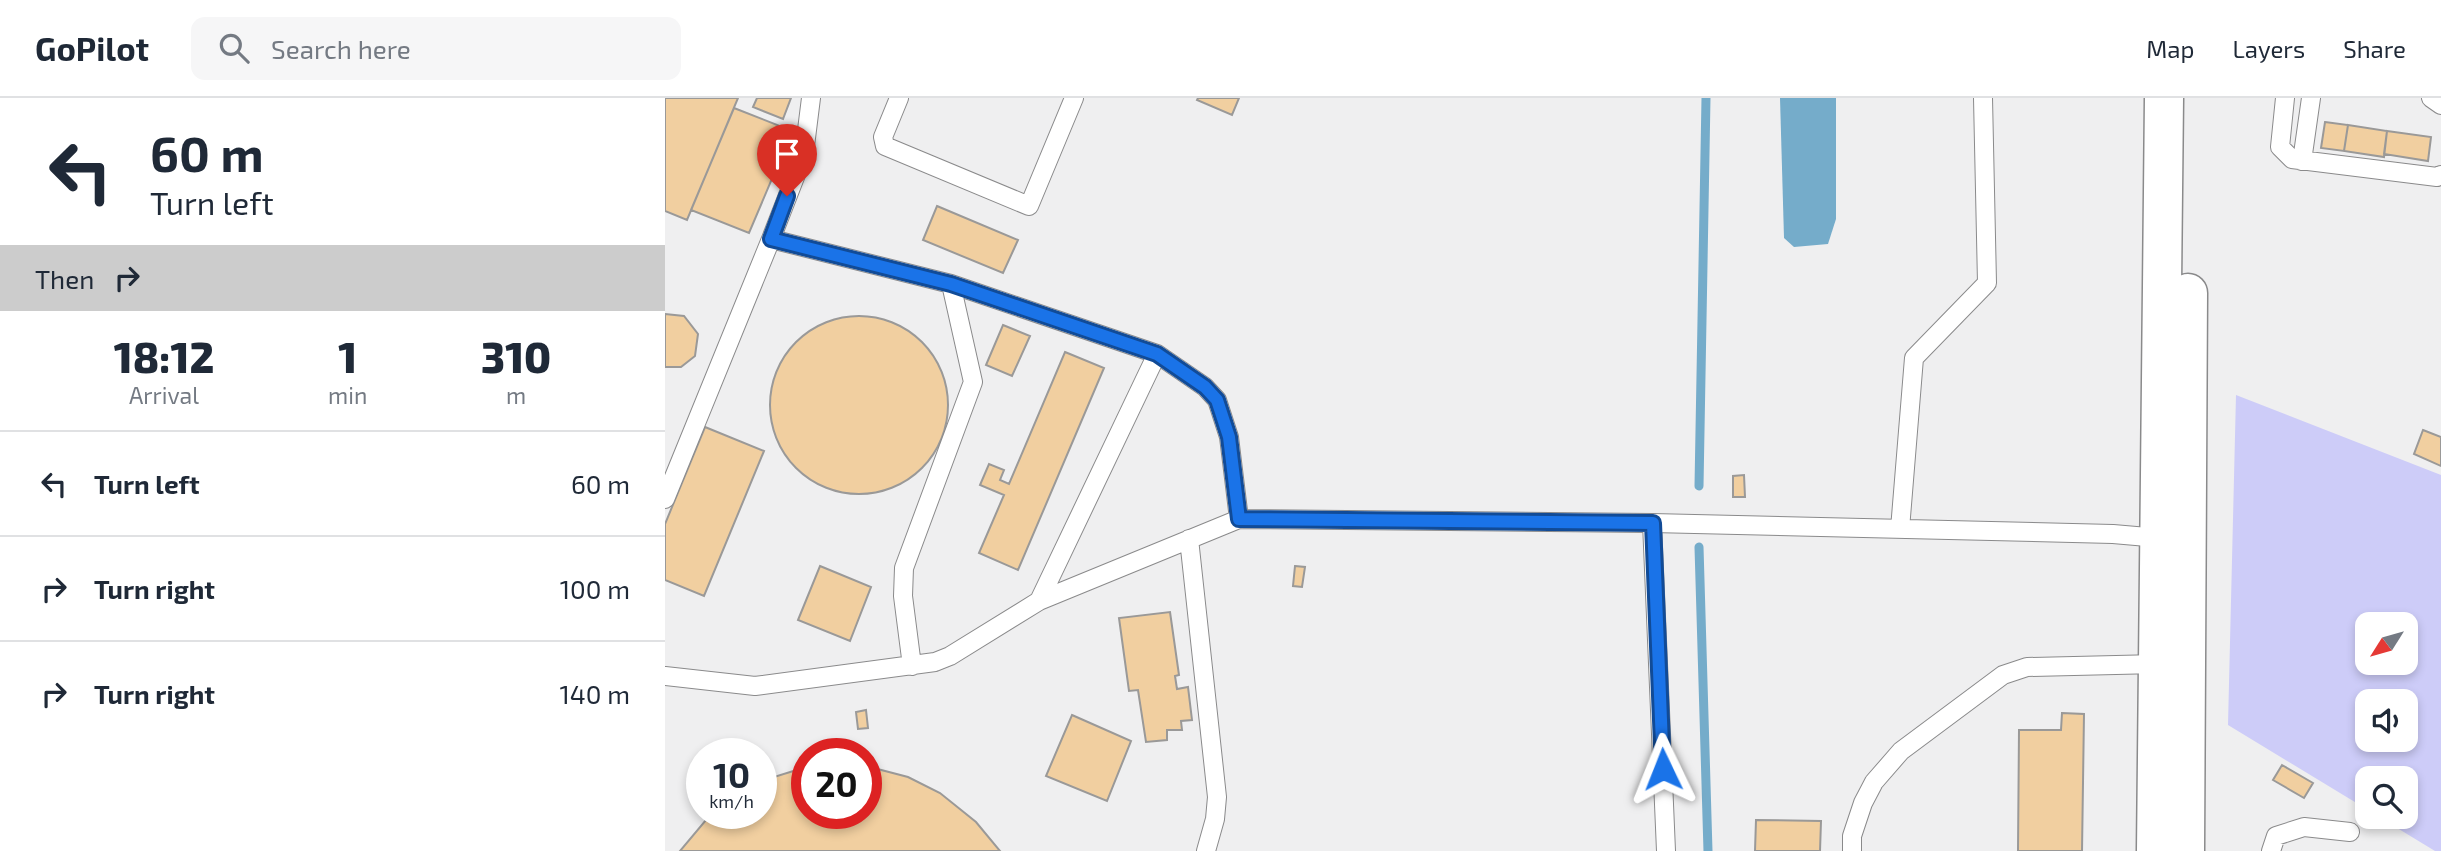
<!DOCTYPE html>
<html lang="en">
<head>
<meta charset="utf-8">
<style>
	:root { --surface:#fff; --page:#f6f6f7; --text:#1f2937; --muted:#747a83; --line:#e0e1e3 }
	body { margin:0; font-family:"Exo 2",sans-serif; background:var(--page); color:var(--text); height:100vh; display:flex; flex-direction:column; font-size:26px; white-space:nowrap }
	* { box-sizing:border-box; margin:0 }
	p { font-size:23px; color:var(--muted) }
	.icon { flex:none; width:38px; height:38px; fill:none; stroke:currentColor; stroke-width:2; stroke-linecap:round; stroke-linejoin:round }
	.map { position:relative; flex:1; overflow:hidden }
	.details { display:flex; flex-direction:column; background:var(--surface); width:665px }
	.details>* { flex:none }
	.hud { background:#fff; color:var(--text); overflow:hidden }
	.needle { width:46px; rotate:233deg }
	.controls { position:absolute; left:1690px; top:514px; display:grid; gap:14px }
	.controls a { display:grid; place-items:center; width:63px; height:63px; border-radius:14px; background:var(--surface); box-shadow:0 4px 10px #0003; font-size:35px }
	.speed { position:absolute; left:21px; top:640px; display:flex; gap:14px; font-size:35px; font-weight:700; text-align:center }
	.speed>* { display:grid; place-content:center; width:91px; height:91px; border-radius:50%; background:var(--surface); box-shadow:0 4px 10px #0003; line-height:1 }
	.speed small { font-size:18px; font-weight:400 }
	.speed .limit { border:10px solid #d22; background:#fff; color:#111 }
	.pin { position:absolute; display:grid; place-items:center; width:60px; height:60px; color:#fff; margin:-72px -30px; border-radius:50% 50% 50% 0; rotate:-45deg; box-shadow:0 0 7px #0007 }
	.pin .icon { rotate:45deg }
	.me { position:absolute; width:77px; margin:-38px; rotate:358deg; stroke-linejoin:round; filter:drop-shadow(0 0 5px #0008) }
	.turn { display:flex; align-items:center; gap:24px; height:147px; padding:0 35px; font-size:32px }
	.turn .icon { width:91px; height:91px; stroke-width:2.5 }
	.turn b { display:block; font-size:49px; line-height:60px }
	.then { display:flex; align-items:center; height:66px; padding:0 35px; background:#0003; gap:14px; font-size:26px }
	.eta { display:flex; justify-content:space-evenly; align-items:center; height:119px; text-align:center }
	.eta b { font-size:42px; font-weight:800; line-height:49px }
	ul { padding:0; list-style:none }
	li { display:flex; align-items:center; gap:21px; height:105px; padding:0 35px; border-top:2px solid var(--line) }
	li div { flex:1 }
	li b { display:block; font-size:26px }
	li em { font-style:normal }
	header { display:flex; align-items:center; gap:42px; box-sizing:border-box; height:98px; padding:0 35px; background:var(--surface); border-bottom:2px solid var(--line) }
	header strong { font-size:33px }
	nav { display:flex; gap:38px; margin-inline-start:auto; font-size:24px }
	.search { width:490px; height:63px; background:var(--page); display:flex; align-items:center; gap:18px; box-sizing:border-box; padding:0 24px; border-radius:14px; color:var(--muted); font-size:26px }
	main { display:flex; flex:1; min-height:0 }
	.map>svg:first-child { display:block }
</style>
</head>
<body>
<header>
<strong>GoPilot</strong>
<div class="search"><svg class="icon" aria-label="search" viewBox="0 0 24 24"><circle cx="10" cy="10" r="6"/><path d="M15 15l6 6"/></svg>Search here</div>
<nav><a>Map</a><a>Layers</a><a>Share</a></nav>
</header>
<main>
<section class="details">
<div class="hud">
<div class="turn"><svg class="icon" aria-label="left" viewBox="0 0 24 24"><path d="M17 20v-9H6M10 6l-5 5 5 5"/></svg><div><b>60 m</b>Turn left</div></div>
<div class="then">Then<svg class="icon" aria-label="right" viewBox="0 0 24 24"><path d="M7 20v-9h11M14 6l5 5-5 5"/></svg></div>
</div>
<div class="eta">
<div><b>18:12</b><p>Arrival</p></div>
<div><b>1</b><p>min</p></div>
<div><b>310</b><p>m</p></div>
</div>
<ul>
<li><svg class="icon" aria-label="left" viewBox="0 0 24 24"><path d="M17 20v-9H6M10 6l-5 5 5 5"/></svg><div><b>Turn left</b></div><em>60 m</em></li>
<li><svg class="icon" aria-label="right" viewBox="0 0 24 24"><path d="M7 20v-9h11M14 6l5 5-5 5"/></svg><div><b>Turn right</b></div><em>100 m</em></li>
<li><svg class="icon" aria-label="right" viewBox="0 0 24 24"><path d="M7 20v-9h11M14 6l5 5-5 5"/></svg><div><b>Turn right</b></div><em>140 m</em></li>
</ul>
</section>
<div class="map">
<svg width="1776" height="753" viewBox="0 0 1776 753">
	<rect width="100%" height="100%" fill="#efeff0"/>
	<path fill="#cdccf8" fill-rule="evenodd" d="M1571,297L1776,377V753H1770L1714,719H1741V681H1703V712L1563,627ZM1703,527H1741V565H1703ZM1703,604H1741V642H1703Z"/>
	<path fill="#75acca" d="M1115,0H1171V121L1163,146L1129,149L1119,140Z"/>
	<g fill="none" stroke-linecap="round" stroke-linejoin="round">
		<path stroke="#75acca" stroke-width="9" d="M1034,388L1041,0
			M1034,449L1043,753"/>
	</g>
	<path fill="#f1cfa0" stroke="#9a9998" stroke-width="2" d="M0,0H73L22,122L0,113Z
		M92,0H126L118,21L88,9Z
		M533,0H574L567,17L532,2Z
		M69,10L125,32L122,41L113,37L110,45L120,50L84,135L26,112Z
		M1660,24L1683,27L1679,53L1656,50Z
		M1683,27L1722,33L1719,59L1679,53Z
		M1722,33L1766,39L1763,63L1719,56Z
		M272,108L353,142L338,175L258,142Z
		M0,216L19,218L33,236L30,258L16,269H0Z
		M105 307a89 89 0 1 1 178 0a89 89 0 1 1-178 0Z
		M338,227L365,238L347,278L321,267Z
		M400,254L439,270L353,472L314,455L339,397L315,387L324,366L339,372L335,382L344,386Z
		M40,329L99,353L39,498L0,482V426Z
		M1758,332L1776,339V368L1749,356Z
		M1079,377L1080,399H1068V378Z
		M155,468L206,489L185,543L133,522Z
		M630,468L640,469L637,489L628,488Z
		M505,514L514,577L510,578L512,591L523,589L527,622L516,623L517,632H502V642L481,644L473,592L464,593L454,520Z
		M201,612L203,630L193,631L191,614Z
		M1397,615L1419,616L1417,753H1353L1354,632H1396Z
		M407,617L466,643L442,703L381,678Z
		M1617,667L1648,685L1639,700L1608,682Z
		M201,668L243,679L275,695L311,724L335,753H15L46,716H96V683L138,670L142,669V716H201Z
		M1091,722L1156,723L1155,753H1090Z"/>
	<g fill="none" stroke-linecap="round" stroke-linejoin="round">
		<g stroke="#8a8a8b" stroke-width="20">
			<path id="lane" d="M146,0L139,56L106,141L286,186L492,256L540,289L552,302L564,339L574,421
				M234,0L218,39L220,48L364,108L409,0
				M1620,0L1615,49L1627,61L1772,79L1776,77
				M1766,0L1776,7
				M1637,63L1646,0
				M0,401L106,141
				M987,425L1001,753
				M1235,431L1249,260L1322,185L1318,0
				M524,441L552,699L550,721L541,753
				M374,503L492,256
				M247,568L238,498L239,470L308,284L286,186
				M0,578L90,588L270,564L285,558L374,503L574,421L987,425L1448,436L1494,440
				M1187,753V738L1198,705L1209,684L1236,653L1338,577L1362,569L1493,566
				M1606,753L1611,738L1639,729L1685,734"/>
		</g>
		<g stroke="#8a8a8b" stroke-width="41">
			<path id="secondary" d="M1491,753L1499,0
				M1520,753L1523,195"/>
		</g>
		<use href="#lane" stroke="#fff" stroke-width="18"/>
		<use href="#secondary" stroke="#fff" stroke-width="38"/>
	</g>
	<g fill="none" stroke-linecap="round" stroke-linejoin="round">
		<g stroke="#114b97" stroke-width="18">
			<path id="route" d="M122,98L106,141L286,186L492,256L540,289L552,302L564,339L574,421L988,425L998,671"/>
		</g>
		<use href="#route" stroke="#1a73e8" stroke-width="12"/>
	</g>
</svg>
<div class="controls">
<a><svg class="needle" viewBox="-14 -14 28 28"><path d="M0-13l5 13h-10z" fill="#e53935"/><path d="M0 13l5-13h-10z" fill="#747a83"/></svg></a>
<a><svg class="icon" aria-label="sound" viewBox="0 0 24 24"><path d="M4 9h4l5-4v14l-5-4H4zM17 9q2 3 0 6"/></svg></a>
<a><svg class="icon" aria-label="search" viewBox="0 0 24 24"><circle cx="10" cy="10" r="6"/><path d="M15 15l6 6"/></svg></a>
</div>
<div class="speed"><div>10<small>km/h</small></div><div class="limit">20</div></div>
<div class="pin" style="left:122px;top:98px;background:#d93025"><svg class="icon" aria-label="arrive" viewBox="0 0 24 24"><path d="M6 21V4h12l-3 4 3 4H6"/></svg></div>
<svg class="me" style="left:998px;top:671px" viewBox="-20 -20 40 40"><path d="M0-17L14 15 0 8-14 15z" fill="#1a73e8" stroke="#fff" stroke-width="4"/></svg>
</div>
</main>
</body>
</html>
